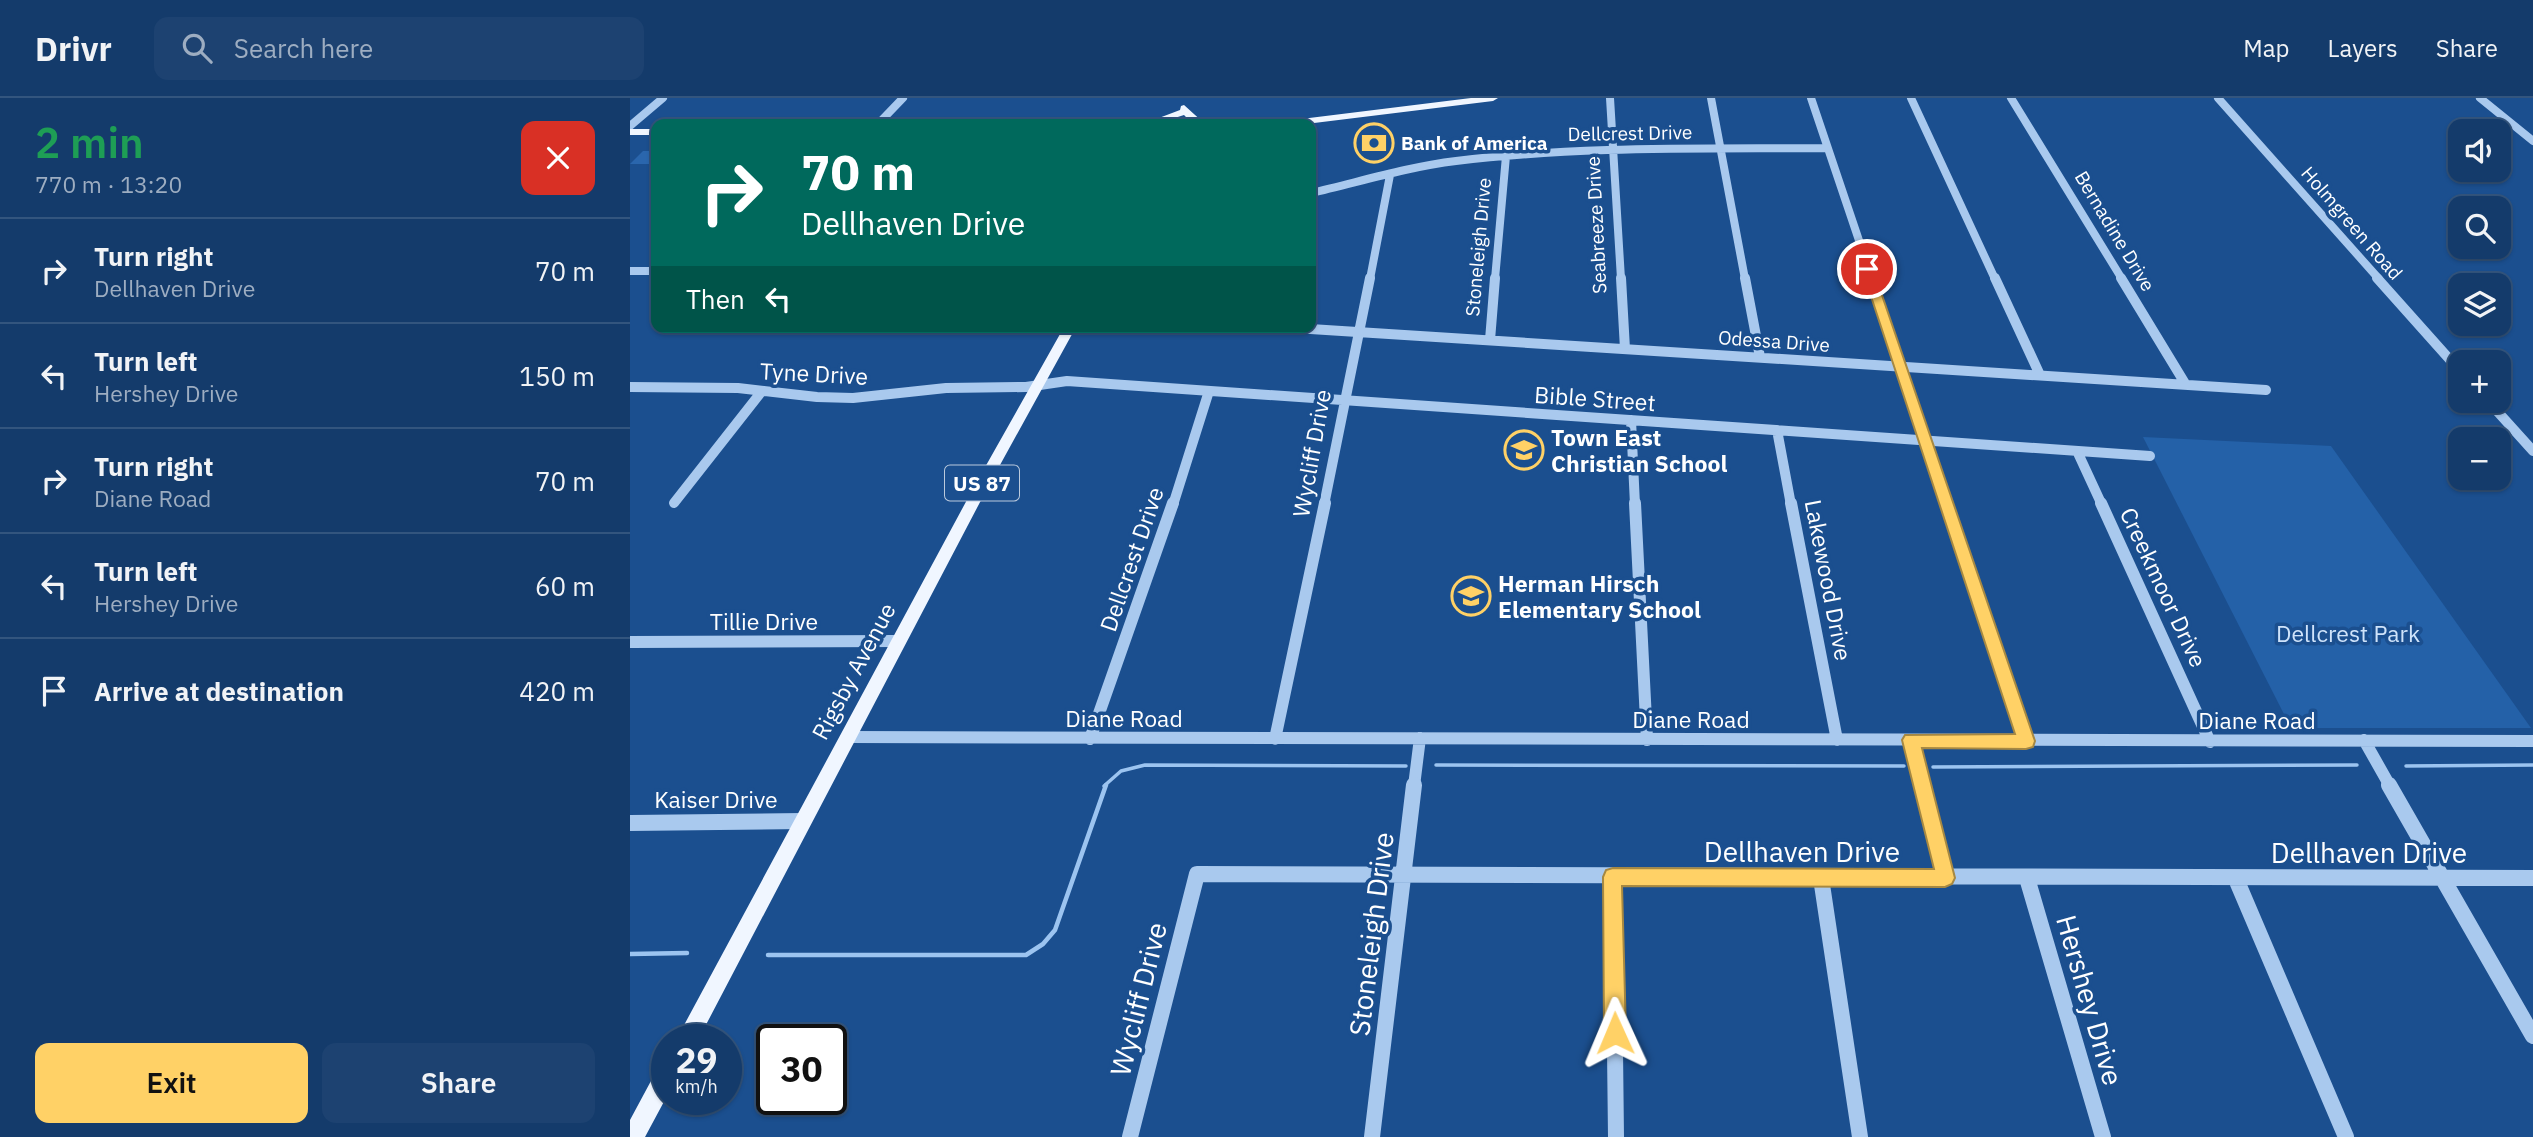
<!DOCTYPE html>
<html lang="en">
<head>
<meta charset="utf-8">
<style>
	:root { --surface:#143b6b; --page:#1d4271; --text:#f1f3f6; --muted:#9dadc1; --line:#33557e; --accent:#ffd166 }
	body { margin:0; font-family:"IBM Plex Sans",sans-serif; background:var(--page); color:var(--text); height:100vh; display:flex; flex-direction:column; font-size:26px; white-space:nowrap }
	* { box-sizing:border-box; margin:0 }
	p { font-size:23px; color:var(--muted) }
	.icon { flex:none; width:38px; height:38px; fill:none; stroke:currentColor; stroke-width:2; stroke-linecap:round; stroke-linejoin:round }
	.map { position:relative; flex:1; overflow:hidden }
	.panel { display:flex; flex-direction:column; background:var(--surface); width:630px }
	.panel>* { flex:none }
	.hud { position:absolute; left:21px; top:21px; width:665px; height:214px; border-radius:14px; box-shadow:0 2px 5px #0004,0 0 0 2px var(--line); background:#00695c; color:#fff; overflow:hidden }
	.buttons { position:absolute; left:1818px; top:21px; display:grid; gap:14px }
	.buttons a { display:grid; place-items:center; width:63px; height:63px; border-radius:14px; background:var(--surface); box-shadow:0 2px 5px #0004,0 0 0 2px var(--line); font-size:35px }
	.speed { position:absolute; left:21px; top:926px; display:flex; gap:14px; font-size:35px; font-weight:700; text-align:center }
	.speed>* { display:grid; place-content:center; width:91px; height:91px; border-radius:50%; background:var(--surface); box-shadow:0 2px 5px #0004,0 0 0 2px var(--line); line-height:1 }
	.speed small { font-size:18px; font-weight:400 }
	.speed .limit { border:4px solid #111; border-radius:10px; background:#fff; color:#111 }
	.pin { position:absolute; display:grid; place-items:center; width:60px; height:60px; color:#fff; margin:-30px; border:4px solid #fff; border-radius:50%; box-shadow:0 2px 7px #0007 }
	.me { position:absolute; width:77px; margin:-38px; rotate:359deg; stroke-linejoin:round; filter:drop-shadow(0 0 5px #0008) }
	.turn { display:flex; align-items:center; gap:24px; height:147px; padding:0 35px; font-size:32px }
	.turn .icon { width:91px; height:91px; stroke-width:2.5 }
	.turn b { display:block; font-size:49px; line-height:60px }
	.then { display:flex; align-items:center; height:66px; padding:0 35px; background:#0003; gap:14px; font-size:26px }
	.round { display:grid; place-items:center; flex:none; width:74px; height:74px; border-radius:14px; background:var(--page) }
	.overview { display:flex; align-items:center; justify-content:space-between; height:119px; padding:0 35px }
	h1 { font-size:42px; font-weight:600; line-height:52px; color:#1e9e55 }
	.cta { display:flex; gap:14px; margin-top:auto; padding:14px 35px }
	.cta a { flex:1; height:80px; border-radius:14px; background:var(--accent); color:#111; font-size:28px; font-weight:600; line-height:80px; text-align:center }
	.cta a+a { background:var(--page); color:var(--text) }
	ul { padding:0; list-style:none }
	li { display:flex; align-items:center; gap:21px; height:105px; padding:0 35px; border-top:2px solid var(--line) }
	li div { flex:1 }
	li b { display:block; font-size:26px }
	li em { font-style:normal }
	header { display:flex; align-items:center; gap:42px; box-sizing:border-box; height:98px; padding:0 35px; background:var(--surface); border-bottom:2px solid var(--line) }
	header strong { font-size:33px }
	nav { display:flex; gap:38px; margin-inline-start:auto; font-size:24px }
	.search { width:490px; height:63px; background:var(--page); display:flex; align-items:center; gap:18px; box-sizing:border-box; padding:0 24px; border-radius:14px; color:var(--muted); font-size:26px }
	main { display:flex; flex:1; min-height:0 }
	.map>svg:first-child { display:block }
</style>
</head>
<body>
<header>
<strong>Drivr</strong>
<div class="search"><svg class="icon" aria-label="search" viewBox="0 0 24 24"><circle cx="10" cy="10" r="6"/><path d="M15 15l6 6"/></svg>Search here</div>
<nav><a>Map</a><a>Layers</a><a>Share</a></nav>
</header>
<main>
<section class="panel">
<div class="overview"><div><h1>2 min</h1><p>770 m · 13:20</p></div><a class="round" style="background:#d93025;color:#fff"><svg class="icon" aria-label="close" viewBox="0 0 24 24"><path d="M6 6l12 12M18 6L6 18"/></svg></a></div>
<ul>
<li><svg class="icon" aria-label="right" viewBox="0 0 24 24"><path d="M7 20v-9h11M14 6l5 5-5 5"/></svg><div><b>Turn right</b><p>Dellhaven Drive</p></div><em>70 m</em></li>
<li><svg class="icon" aria-label="left" viewBox="0 0 24 24"><path d="M17 20v-9H6M10 6l-5 5 5 5"/></svg><div><b>Turn left</b><p>Hershey Drive</p></div><em>150 m</em></li>
<li><svg class="icon" aria-label="right" viewBox="0 0 24 24"><path d="M7 20v-9h11M14 6l5 5-5 5"/></svg><div><b>Turn right</b><p>Diane Road</p></div><em>70 m</em></li>
<li><svg class="icon" aria-label="left" viewBox="0 0 24 24"><path d="M17 20v-9H6M10 6l-5 5 5 5"/></svg><div><b>Turn left</b><p>Hershey Drive</p></div><em>60 m</em></li>
<li><svg class="icon" aria-label="arrive" viewBox="0 0 24 24"><path d="M6 21V4h12l-3 4 3 4H6"/></svg><div><b>Arrive at destination</b></div><em>420 m</em></li>
</ul>
<div class="cta"><a>Exit</a><a>Share</a></div>
</section>
<div class="map">
<svg width="1903" height="1039" viewBox="0 0 1903 1039">
	<rect width="100%" height="100%" fill="#1b4f8f"/>
	<path fill="#2461a8" d="M1513,339L1701,348L1901,630H1661Z"/>
	<g fill="none" stroke-linecap="round" stroke-linejoin="round">
		<path stroke="#9cc4f0" stroke-width="3.5" d="M806,667L1274,668
			M1776,668L1903,667
			M1303,669L1727,667
			M474,688L491,673L515,667L776,668"/>
		<path stroke="#9cc4f0" stroke-width="4.5" d="M0,856L57,855
			M138,857H396L413,846L425,832L476,687"/>
	</g>
	<path fill="#2a66ad" d="M13,53H26V66H0Z"/>
	<g fill="none" stroke-linecap="round" stroke-linejoin="round">
		<path stroke="#a9c9ee" stroke-width="8" d="M980,0L991,181
			M1081,0L1115,181
			M1181,0L1242,181
			M1281,0L1365,181
			M1381,0L1492,181
			M1588,0L1749,181
			M1850,0L1903,43
			M248,26L273,0
			M0,28L33,0
			M681,95C729,84 777,69 826,63C949,48 1073,51 1197,50
			M0,173H26
			M740,181L760,77
			M865,181L876,58"/>
		<path stroke="#a9c9ee" stroke-width="10" d="M991,180L995,251
			M1115,180L1130,259
			M1241,180L1317,407
			M1365,180L1410,277
			M1491,180L1556,287
			M1747,180L1830,273
			M649,229L1636,292
			M860,242L865,180
			M0,289L108,290L187,299L223,300L316,290L396,289L437,283L1520,358
			M1858,303L1903,353
			M1001,322L1005,407
			M1147,332L1161,407
			M1447,353L1472,407
			M44,405L132,293
			M543,407L579,293
			M694,407L740,180"/>
		<path stroke="#a9c9ee" stroke-width="12" d="M1005,405L1017,642
			M1161,405L1207,642
			M1316,405L1396,643
			M1471,405L1580,644
			M0,544L268,543
			M218,639L1903,643
			M460,641L543,405
			M645,641L695,405
			M1281,642L1292,688
			M1734,642L1760,688
			M784,688L790,640"/>
		<path stroke="#a9c9ee" stroke-width="16" d="M1292,687L1315,780
			M1759,687L1903,938
			M0,725L173,723
			M983,779L986,1039
			M1191,780L1230,1039
			M1397,780L1473,1039
			M1606,781L1716,1039
			M500,1039L567,776L1903,780
			M742,1039L784,687"/>
		<path fill="#f0f6ff" fill-rule="evenodd" d="M841,0H868L863,3L676,26H650L655,23Z
			M554,7L575,26H563L554,17L526,26H513L550,12L551,8Z
			M0,31H26V37H0Z
			M434,229H446L359,387L68,942H46L345,387Z
			M37,965V998L15,1039H0V1022L29,968Z"/>
	</g>
	<path fill="#ffd166" stroke="#a68842" stroke-width="2" d="M1237,168L1243,171L1405,643L1403,649L1396,651L1292,650L1325,780L1322,786L1315,789L992,788L996,935L992,942L985,945L977,942L974,935L973,779L976,772L983,770L1304,771L1272,642L1275,637L1385,636L1232,171Z"/>
	<defs>
		<g id="bank-ring" transform="scale(2.0125)"><circle r="9.5" fill="#1b4f8f" stroke="#ffd166" stroke-width="1.5"/><path d="M-6-4H6V4H-6ZM0-2.3a2.3 2.3 0 1 0 0 4.6a2.3 2.3 0 1 0 0-4.6Z" fill="#ffd166"/></g>
		<g id="school-ring" transform="scale(2.0125)"><circle r="9.5" fill="#1b4f8f" stroke="#ffd166" stroke-width="1.5"/><path d="M0-5L7-2L0 1L-7-2ZM-4 1L0 2.5L4 1V4Q0 6-4 4Z" fill="#ffd166"/></g>
	</defs>
	<g fill-rule="evenodd">
		<use href="#bank-ring" x="744" y="45"/>
		<use href="#school-ring" x="894" y="352"/>
		<use href="#school-ring" x="841" y="498"/>
	</g>
	<g text-anchor="middle" dominant-baseline="central" stroke-width="7" stroke-linejoin="round" paint-order="stroke">
		<g font-size="19" fill="#fff" stroke="#1b4f8f">
			<text transform="translate(1000 35) rotate(-1)">Dellcrest Drive</text>
			<text transform="translate(1722 125) rotate(49)">Holmgreen Road</text>
			<text transform="translate(966 127) rotate(-93)">Seabreeze Drive</text>
			<text transform="translate(1485 133) rotate(59)">Bernadine Drive</text>
			<text transform="translate(848 149) rotate(-85)">Stoneleigh Drive</text>
			<text transform="translate(1144 243) rotate(4)">Odessa Drive</text>
		</g>
		<g font-size="19" font-weight="bold" fill="#fff" stroke="#1b4f8f" text-anchor="start">
			<text x="771" y="45">Bank of America</text>
		</g>
		<rect fill="#1b4f8f" stroke="#bbcadd" stroke-width="2" x="315" y="367.5" width="74" height="35" rx="5"/>
		<g font-size="21" font-weight="bold" fill="#fff">
			<text x="352" y="385">US 87</text>
		</g>
		<g font-size="23" fill="#fff" stroke="#1b4f8f">
			<text transform="translate(184 275) rotate(3)">Tyne Drive</text>
			<text transform="translate(965 300) rotate(4)">Bible Street</text>
			<text transform="translate(681 355) rotate(-80)">Wycliff Drive</text>
			<text transform="translate(501 461) rotate(-71)">Dellcrest Drive</text>
			<text transform="translate(1199 482) rotate(79)">Lakewood Drive</text>
			<text transform="translate(1534 489) rotate(65)">Creekmoor Drive</text>
			<text x="134" y="523">Tillie Drive</text>
			<text transform="translate(223 573) rotate(-62)">Rigsby Avenue</text>
			<text x="494" y="620">Diane Road</text>
			<text x="1061" y="621">Diane Road</text>
			<text x="1627" y="622">Diane Road</text>
			<text x="86" y="701">Kaiser Drive</text>
		</g>
		<g font-size="23" font-weight="bold" fill="#fff" stroke="#1b4f8f" text-anchor="start">
			<text x="921" y="339">Town East<tspan x="921" dy="26">Christian School</tspan></text>
			<text x="868" y="485">Herman Hirsch<tspan x="868" dy="26">Elementary School</tspan></text>
		</g>
		<g font-size="23" fill="#cfe3fa" stroke="#1b4f8f">
			<text x="1718" y="535">Dellcrest Park</text>
		</g>
		<g font-size="28" fill="#fff" stroke="#1b4f8f">
			<text x="1172" y="753">Dellhaven Drive</text>
			<text x="1739" y="754">Dellhaven Drive</text>
			<text transform="translate(741 836) rotate(-83)">Stoneleigh Drive</text>
			<text transform="translate(508 901) rotate(-76)">Wycliff Drive</text>
			<text transform="translate(1460 902) rotate(74)">Hershey Drive</text>
		</g>
	</g>
</svg>
<div class="buttons">
<a><svg class="icon" aria-label="sound" viewBox="0 0 24 24"><path d="M4 9h4l5-4v14l-5-4H4zM17 9q2 3 0 6"/></svg></a>
<a><svg class="icon" aria-label="search" viewBox="0 0 24 24"><circle cx="10" cy="10" r="6"/><path d="M15 15l6 6"/></svg></a>
<a><svg class="icon" aria-label="layers" viewBox="0 0 24 24"><path d="M12 4l9 5-9 5-9-5zM3 14l9 5 9-5"/></svg></a>
<a>+</a>
<a>−</a>
</div>
<div class="speed"><div>29<small>km/h</small></div><div class="limit">30</div></div>
<div class="pin" style="left:1237px;top:171px;background:#d93025"><svg class="icon" aria-label="arrive" viewBox="0 0 24 24"><path d="M6 21V4h12l-3 4 3 4H6"/></svg></div>
<svg class="me" style="left:985px;top:935px" viewBox="-20 -20 40 40"><path d="M0-17L14 15 0 8-14 15z" fill="#ffd166" stroke="#fff" stroke-width="4"/></svg>
<div class="hud">
<div class="turn"><svg class="icon" aria-label="right" viewBox="0 0 24 24"><path d="M7 20v-9h11M14 6l5 5-5 5"/></svg><div><b>70 m</b>Dellhaven Drive</div></div>
<div class="then">Then<svg class="icon" aria-label="left" viewBox="0 0 24 24"><path d="M17 20v-9H6M10 6l-5 5 5 5"/></svg></div>
</div>
</div>
</main>
</body>
</html>
